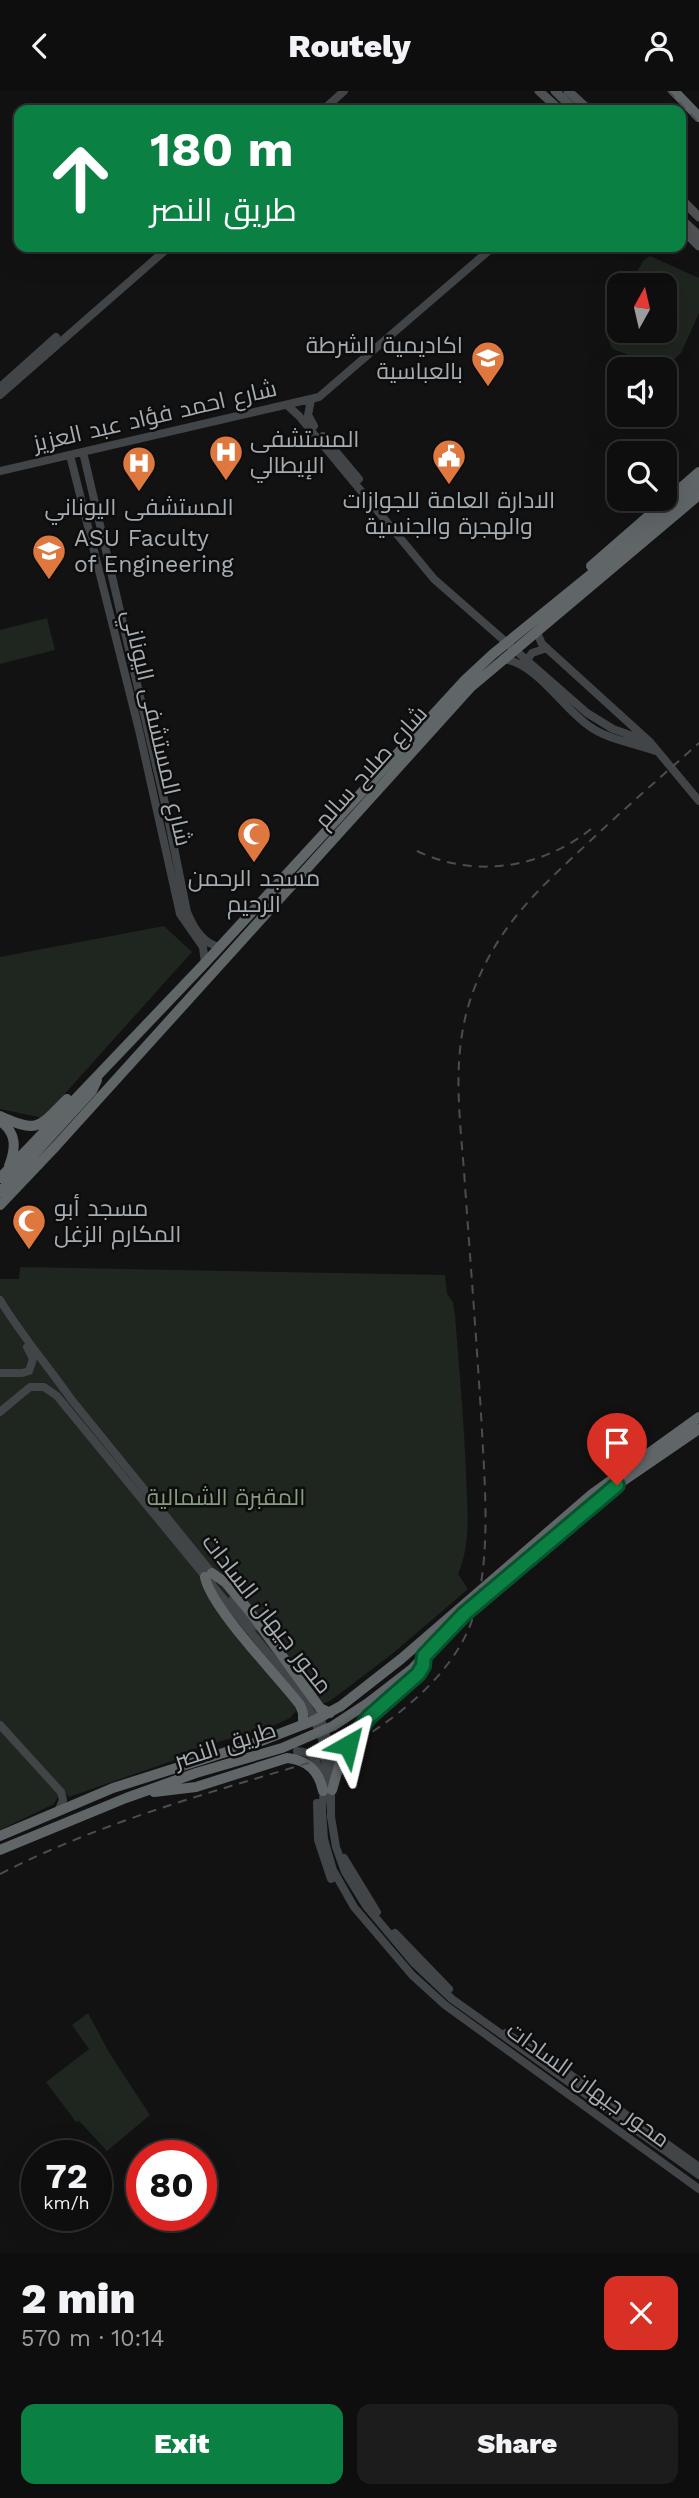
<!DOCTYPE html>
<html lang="en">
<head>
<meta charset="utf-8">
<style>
	:root { --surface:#0e0e0e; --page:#1c1c1c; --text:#f1f3f6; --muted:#9b9c9e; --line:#2e2e2e; --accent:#0b8043 }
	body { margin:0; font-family:"Work Sans",Cairo,sans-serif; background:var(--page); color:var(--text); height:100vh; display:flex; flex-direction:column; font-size:26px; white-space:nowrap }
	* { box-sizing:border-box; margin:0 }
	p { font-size:23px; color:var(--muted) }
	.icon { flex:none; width:38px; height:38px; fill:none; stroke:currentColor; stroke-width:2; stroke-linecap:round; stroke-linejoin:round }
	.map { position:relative; height:2162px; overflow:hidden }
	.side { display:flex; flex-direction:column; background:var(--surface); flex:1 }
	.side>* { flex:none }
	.banner { position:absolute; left:14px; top:14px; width:672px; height:147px; border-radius:14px; box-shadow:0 7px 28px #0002,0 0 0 2px var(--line); background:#0b8043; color:#fff; overflow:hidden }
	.needle { width:46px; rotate:8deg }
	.tools { position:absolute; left:607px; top:182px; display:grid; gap:14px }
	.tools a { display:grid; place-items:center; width:70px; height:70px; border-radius:14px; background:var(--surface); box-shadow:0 7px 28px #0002,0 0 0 2px var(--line); font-size:35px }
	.speed { position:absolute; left:21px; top:2049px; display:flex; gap:14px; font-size:35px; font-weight:700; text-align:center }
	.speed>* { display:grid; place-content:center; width:91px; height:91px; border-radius:50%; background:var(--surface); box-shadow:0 7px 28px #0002,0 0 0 2px var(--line); line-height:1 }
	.speed small { font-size:18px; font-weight:400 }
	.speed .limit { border:10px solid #d22; background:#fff; color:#111 }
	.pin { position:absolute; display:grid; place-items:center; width:60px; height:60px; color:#fff; margin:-72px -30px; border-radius:50% 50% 50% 0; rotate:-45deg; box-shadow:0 0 7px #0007 }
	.pin .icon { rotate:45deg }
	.me { position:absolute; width:77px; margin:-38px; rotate:37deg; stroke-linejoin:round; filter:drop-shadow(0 0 5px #0008) }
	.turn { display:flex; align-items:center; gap:24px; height:147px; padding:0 21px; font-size:32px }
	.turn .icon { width:91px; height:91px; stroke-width:2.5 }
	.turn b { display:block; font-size:49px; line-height:60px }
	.round { display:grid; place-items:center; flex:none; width:74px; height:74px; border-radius:14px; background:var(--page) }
	.headline { display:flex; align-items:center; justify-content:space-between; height:119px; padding:0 21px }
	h1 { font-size:42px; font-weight:800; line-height:52px }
	.cta { display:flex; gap:14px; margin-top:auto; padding:14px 21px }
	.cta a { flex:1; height:80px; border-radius:14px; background:var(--accent); color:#fff; font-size:28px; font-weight:800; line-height:80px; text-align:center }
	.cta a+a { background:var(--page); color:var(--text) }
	header { display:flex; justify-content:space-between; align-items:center; height:91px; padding:0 21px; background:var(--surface); font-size:32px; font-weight:800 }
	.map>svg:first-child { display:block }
</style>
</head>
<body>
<header><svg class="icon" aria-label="back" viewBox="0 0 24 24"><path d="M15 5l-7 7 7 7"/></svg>Routely<svg class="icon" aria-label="person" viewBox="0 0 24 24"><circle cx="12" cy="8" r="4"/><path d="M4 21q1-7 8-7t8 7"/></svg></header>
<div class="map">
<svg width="699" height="2162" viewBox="0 0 699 2162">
	<rect width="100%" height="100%" fill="#121213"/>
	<path fill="#1f251f" d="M650,165L699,187V222L681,262L664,278L613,258C603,246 614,230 619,219L620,240H665V194H630L643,170Z
		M47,527L55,559L0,573V539Z
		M164,835L192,861L43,1027L0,1018V866Z
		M20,1176L445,1184L447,1203L453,1211L455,1224C459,1276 464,1329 466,1381C467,1415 472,1451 458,1483L468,1498L392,1563L330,1610L320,1614L316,1612L298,1618L290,1627L258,1642L256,1640L191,1659L192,1663L69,1706L65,1702L58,1706L54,1713L0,1739V1188H19Z
		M88,1922L110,1963L150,2024L107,2060L79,2030L76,2031L46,1991L89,1958L72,1934Z"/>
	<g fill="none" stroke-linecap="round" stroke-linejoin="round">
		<path stroke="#414548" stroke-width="8" d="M323,19L344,0
			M0,296L56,246
			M0,304L169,156
			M311,309L308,324L314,335
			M287,314L299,325L434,488L587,622L613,638L650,651
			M323,345L359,388
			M83,361L166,717L187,821C193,836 203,853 220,856
			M70,364L139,639L180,823L203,856L205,872
			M0,380L319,306L493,156
			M537,542L542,553L650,651L699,710
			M503,568C536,572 562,616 589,635C608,649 634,652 656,660
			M525,572L532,562L547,557
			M0,1209C21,1244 48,1275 71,1308L216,1487
			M0,1282H22L29,1280L33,1268L27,1256
			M0,1321L30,1296H44L57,1305L296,1596L311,1621L322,1648L326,1676L322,1720L324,1748L333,1779L354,1816L412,1884L445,1914L699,2098
			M233,1508L256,1535
			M319,1622L331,1660V1726L336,1756L345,1781L366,1815L413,1871L452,1908L699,2084
			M0,1634L61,1701L63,1709L59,1718
			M297,1660C315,1661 320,1673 319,1689
			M317,1712L318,1749L331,1788
			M344,1767L377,1821
			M395,1842L449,1898
			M506,1942L561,1977L699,2076"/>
		<path stroke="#505356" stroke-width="9" d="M539,0L560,19
			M555,0L575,19
			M568,0L589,19
			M681,108L699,126
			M681,128L699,145
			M681,137L699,155"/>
		<path stroke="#606568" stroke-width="10" d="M674,0L699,26
			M591,475L699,381
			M0,1025C39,1043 39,1036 67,1008
			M0,1030C17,1042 16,1057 9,1075
			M0,1087L205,872L465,589L493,563L637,446L699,392
			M0,1101L92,1000L97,989
			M0,1114L56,1055L471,596L699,404
			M212,1482L226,1492L251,1522L320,1617L330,1622
			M205,1486C211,1517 278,1585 300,1614L303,1622V1633
			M332,1699C337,1683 340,1667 348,1653C364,1624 394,1605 418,1583L423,1575V1565
			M154,1701L196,1696L287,1667C308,1669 319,1680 323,1700
			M0,1745L113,1697L261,1650L315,1629L341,1615L401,1568L592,1403L699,1326
			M0,1759L126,1707L196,1682L282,1657L333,1635L368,1612L412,1578L464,1523L617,1394L699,1338"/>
		<path stroke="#4a4e51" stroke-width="2" stroke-dasharray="9 7" stroke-linecap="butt" d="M668,0L699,32
			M417,760C475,788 542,777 591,738
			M0,1783C103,1730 215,1700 325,1667C382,1641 456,1586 474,1523C491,1467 485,1397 482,1340C477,1253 470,1167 464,1080C459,1018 451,958 474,898C500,832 539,798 589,751C625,717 662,685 699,652"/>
	</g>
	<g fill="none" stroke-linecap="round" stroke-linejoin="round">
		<g stroke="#07532c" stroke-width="18">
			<path id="route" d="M348,1654L369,1626L418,1583L423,1575L424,1565L464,1523L617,1394"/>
		</g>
		<use href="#route" stroke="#0b8043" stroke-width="12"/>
	</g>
	<defs>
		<g id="university-pin" transform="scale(1.75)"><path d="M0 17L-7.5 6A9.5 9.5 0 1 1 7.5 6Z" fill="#df783e" stroke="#0d0d0e"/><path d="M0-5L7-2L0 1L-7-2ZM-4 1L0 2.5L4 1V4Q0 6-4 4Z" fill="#fff"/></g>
		<g id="hospital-pin" transform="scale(1.75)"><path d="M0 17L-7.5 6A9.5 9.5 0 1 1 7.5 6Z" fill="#df783e" stroke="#0d0d0e"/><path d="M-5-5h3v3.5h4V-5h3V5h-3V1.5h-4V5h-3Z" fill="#fff"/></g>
		<g id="civic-pin" transform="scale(1.75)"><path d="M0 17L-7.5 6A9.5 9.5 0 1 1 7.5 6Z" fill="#df783e" stroke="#0d0d0e"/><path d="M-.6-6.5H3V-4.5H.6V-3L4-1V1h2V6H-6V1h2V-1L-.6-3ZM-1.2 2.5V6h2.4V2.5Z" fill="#fff"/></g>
		<g id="mosque-pin" transform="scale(1.75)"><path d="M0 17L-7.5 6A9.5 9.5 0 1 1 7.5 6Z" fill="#df783e" stroke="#0d0d0e"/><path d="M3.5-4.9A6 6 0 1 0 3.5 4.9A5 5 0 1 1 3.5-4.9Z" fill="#fff"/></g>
	</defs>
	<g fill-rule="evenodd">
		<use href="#university-pin" x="488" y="267"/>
		<use href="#hospital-pin" x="226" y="361"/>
		<use href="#civic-pin" x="449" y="365"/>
		<use href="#hospital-pin" x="139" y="372"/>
		<use href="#university-pin" x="49" y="460"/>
		<use href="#mosque-pin" x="254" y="743"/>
		<use href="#mosque-pin" x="29" y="1130"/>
	</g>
	<g text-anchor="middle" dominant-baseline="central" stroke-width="5" stroke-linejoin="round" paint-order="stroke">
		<g font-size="23" fill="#a5adb2" stroke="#0d0d0e" text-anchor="start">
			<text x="463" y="254" text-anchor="end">اكاديمية الشرطة<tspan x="463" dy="26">بالعباسية</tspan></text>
			<text x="250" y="348">المستشفى<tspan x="250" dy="26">الإيطالي</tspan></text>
			<text x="449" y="409" text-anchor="middle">الادارة العامة للجوازات<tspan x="449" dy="26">والهجرة والجنسية</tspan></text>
			<text x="139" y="416" text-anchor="middle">المستشفى اليوناني</text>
			<text x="74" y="447">ASU Faculty<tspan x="74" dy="26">of Engineering</tspan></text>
			<text x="254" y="787" text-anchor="middle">مسجد الرحمن<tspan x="254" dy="26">الرحيم</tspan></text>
			<text x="54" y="1117">مسجد أبو<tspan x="54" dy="26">المكارم الزغل</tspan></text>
		</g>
		<g font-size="23" fill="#a5adb2" stroke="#0d0d0e">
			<text transform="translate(155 325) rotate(-13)">شارع احمد فؤاد عبد العزيز</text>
			<text transform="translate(157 637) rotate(77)">شارع المستشفى اليوناني</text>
			<text transform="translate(371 676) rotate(-48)">شارع صلاح سالم</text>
			<text transform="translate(267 1523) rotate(52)">محور جيهان السادات</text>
			<text transform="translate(225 1654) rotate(-18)">طريق النصر</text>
			<text transform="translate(588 1994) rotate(36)">محور جيهان السادات</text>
		</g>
		<g font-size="23" fill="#859c7d" stroke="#0d0d0e">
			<text x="226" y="1406">المقبرة الشمالية</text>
		</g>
	</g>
</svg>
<div class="tools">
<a><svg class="needle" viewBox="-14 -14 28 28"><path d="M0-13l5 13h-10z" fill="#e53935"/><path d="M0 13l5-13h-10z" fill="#9b9c9e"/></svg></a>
<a><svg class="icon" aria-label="sound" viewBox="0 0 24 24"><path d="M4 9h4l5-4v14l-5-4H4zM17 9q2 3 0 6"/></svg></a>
<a><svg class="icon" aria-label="search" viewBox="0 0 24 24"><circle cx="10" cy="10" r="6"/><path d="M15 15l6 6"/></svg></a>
</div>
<div class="speed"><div>72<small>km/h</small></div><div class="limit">80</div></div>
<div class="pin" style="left:617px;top:1394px;background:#d93025"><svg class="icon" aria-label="arrive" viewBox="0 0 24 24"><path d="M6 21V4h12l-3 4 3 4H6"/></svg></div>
<svg class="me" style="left:348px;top:1654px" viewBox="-20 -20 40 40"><path d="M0-17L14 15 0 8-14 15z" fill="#0b8043" stroke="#fff" stroke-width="4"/></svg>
<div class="banner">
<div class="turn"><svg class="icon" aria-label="ahead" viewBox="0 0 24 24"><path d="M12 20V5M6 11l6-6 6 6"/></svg><div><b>180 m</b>طريق النصر</div></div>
</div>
</div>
<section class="side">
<div class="headline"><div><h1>2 min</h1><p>570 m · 10:14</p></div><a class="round" style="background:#d93025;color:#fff"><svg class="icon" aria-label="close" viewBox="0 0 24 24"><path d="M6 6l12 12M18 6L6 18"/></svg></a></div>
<div class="cta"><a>Exit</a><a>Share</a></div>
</section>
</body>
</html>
